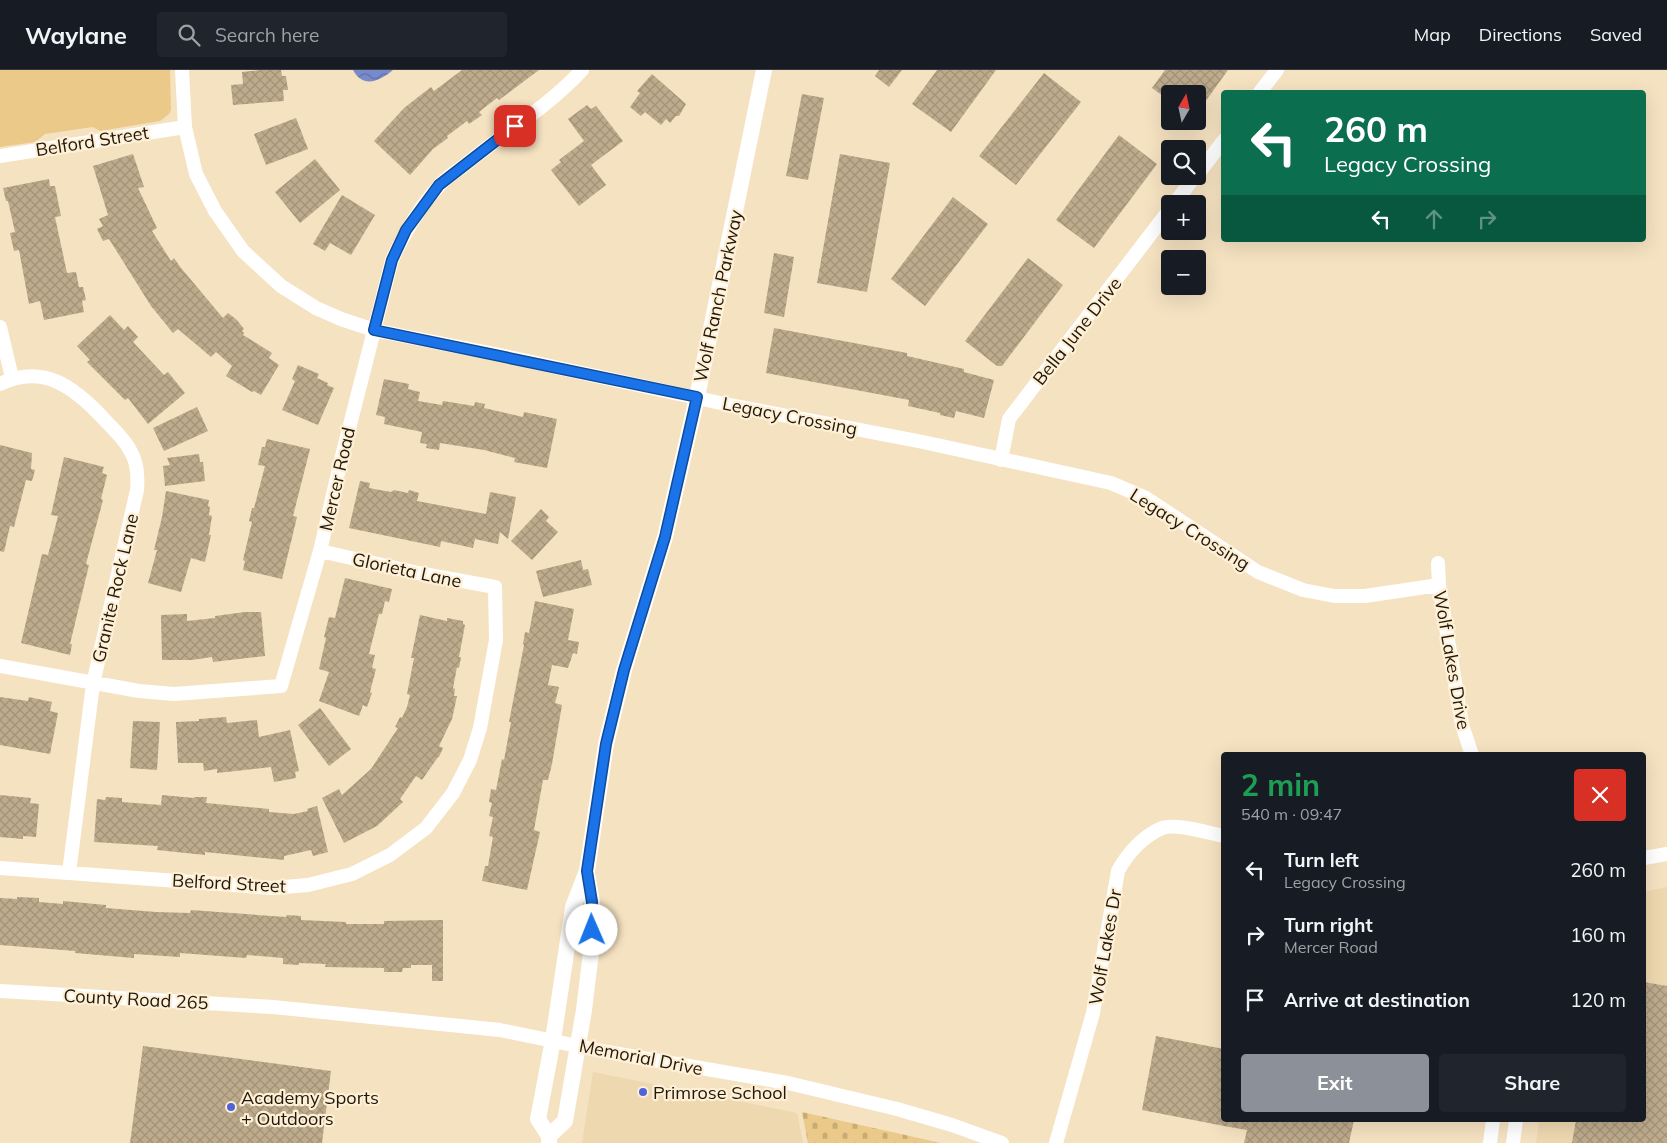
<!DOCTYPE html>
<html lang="en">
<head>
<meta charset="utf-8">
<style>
	:root { --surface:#171b24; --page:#20242c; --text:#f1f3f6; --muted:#9ea1a6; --line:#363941; --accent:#8c9099 }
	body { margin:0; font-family:Mulish,sans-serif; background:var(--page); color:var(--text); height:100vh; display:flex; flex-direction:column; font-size:19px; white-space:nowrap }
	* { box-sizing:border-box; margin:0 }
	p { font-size:16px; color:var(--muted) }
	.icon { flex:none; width:28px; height:28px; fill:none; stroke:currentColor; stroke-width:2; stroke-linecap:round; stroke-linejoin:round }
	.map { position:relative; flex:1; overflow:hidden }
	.side { position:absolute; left:1221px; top:682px; width:425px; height:370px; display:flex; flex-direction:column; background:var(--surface); border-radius:5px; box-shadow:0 5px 20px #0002 }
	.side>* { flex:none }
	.hud { position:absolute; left:1221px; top:20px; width:425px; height:152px; border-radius:5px; box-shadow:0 5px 20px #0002; background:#0b6e4f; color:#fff; overflow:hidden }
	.needle { width:32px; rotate:9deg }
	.controls { position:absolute; left:1161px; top:15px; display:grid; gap:10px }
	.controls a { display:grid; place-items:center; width:45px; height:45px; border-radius:5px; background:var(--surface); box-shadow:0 5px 20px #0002; font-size:25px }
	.pin { position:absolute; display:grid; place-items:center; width:42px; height:42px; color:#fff; margin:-21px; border-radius:10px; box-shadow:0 2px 8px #0006 }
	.me { position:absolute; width:55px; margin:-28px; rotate:359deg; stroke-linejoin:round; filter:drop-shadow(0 0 4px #0008) }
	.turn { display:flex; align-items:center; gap:18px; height:105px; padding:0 20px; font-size:22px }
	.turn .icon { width:65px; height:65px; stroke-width:2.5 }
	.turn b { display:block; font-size:35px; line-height:42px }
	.lanes { display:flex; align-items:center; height:48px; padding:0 20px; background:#0003; justify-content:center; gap:25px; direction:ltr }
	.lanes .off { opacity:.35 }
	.round { display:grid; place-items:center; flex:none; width:52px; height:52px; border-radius:5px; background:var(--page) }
	.summary { display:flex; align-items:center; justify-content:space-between; height:85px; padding:0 20px }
	h1 { font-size:30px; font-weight:700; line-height:38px; color:#1e9e55 }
	.button { display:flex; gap:10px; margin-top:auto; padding:10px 20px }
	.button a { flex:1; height:58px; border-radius:5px; background:var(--accent); color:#fff; font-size:20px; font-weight:700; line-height:58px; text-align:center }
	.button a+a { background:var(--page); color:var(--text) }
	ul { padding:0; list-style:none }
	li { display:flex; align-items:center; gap:15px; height:65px; padding:0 20px }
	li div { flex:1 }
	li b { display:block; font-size:19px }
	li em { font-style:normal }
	header { display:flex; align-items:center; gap:30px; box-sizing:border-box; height:70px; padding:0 25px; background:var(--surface); border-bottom:1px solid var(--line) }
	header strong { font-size:24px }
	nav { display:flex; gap:28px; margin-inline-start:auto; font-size:18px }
	.search { width:350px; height:45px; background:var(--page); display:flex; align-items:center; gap:12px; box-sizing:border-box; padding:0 18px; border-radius:5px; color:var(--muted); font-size:19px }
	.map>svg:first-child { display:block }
</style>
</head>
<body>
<header>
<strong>Waylane</strong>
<div class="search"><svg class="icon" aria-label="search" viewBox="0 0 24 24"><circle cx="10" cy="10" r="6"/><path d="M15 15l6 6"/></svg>Search here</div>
<nav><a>Map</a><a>Directions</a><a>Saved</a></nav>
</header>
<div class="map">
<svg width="1667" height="1073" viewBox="0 0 1667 1073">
	<defs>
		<pattern id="cemetery-stones" width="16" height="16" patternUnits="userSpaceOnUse" patternTransform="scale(1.25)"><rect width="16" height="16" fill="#ebc989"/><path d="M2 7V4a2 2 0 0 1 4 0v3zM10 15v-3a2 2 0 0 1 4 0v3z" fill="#c9ac75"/></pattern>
		<pattern id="water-waves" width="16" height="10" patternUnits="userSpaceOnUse" patternTransform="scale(1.25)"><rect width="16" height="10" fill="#788acc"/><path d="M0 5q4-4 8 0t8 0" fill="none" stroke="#6270a4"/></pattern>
		<pattern id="building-cross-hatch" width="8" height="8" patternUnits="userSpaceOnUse" patternTransform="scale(1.25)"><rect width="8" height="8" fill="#bdab8c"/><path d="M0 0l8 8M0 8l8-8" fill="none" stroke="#a29278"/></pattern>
	</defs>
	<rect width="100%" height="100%" fill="#f5e2c1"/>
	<path fill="#eed8b0" d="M1667,817V1073H1536L1539,1050H1644V822Z
		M593,1002L797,1043L803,1073H582Z"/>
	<path fill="url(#cemetery-stones)" d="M802,1042L941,1073H808Z"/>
	<path fill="#ebc989" d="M0,0H170L171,40L169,44L160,51L100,61L93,57L79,59L45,64L35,72L0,77Z"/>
	<path fill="url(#water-waves)" d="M353,0H393C380,11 363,19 353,0Z"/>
	<path fill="url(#building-cross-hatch)" d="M261,0H281L282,6H286L288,20H283L284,31L233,35L231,15L243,14L242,2Z
		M462,0H539L499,30L497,28L479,42L482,45L469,54L467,51L447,66L448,68L433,79L410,105L374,71L404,38L431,17L434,21Z
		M879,0H902L889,17L875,6Z
		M937,0H996L951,62L912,34Z
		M1165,0H1228L1198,42V24H1170V31L1152,18Z
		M1044,3L1081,32L1016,115L979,86Z
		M652,4L686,34L679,46H676L670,53L666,49L661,55L645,42L641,46L630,37L640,23L637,21Z
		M802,24L824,28L808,110L786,106Z
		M587,35L591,39L596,36L623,71L591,95L606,115L579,136L551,100L561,92L559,90L584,71L568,49Z
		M296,48L308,79L266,95L254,64Z
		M1119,65L1157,94L1094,178L1056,150Z
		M133,84L144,117L138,118L157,158L152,161L171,191L174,188L181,198L223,248L228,243L237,250L244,259L242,261L244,263L243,265L272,283L269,288L279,295L261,325L254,321L252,322L226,306L232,296L216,282L211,287L178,259L173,263L151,236L109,169L103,171L97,159L103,156L99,149L108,145L93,96Z
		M840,84L890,93L867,222L817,213Z
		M315,89L340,120L300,153L275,122Z
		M49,109L50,116H55L61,146L55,147L67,203L76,202L79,217H83L86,230L82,231L84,242L44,250L40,231L29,234L19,180L14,181L10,163L15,162L8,131H6L3,118Z
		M342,125L375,145L351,185L330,173L325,181L313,174Z
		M953,127L988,154L925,236L891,209Z
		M774,183L794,187L784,247L764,243Z
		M1028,188L1063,215L1002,296H997L965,271Z
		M110,245L124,260L128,256L138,267L133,272L164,305L168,302L185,323L148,354L128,328L125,330L87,292L90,290L77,276Z
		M774,258L907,283V286L964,299V302L994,310L984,348L956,341L954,348L940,345V343L908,336L909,330L766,303Z
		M298,295L319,304L317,308L328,313L327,315L334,318L318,355L282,340L295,311L292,309Z
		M384,309L409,314L408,319L420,322L418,331L442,335L443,331L474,336L475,332L485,334L484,338L523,347L524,342L557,349L547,398L514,392L515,388L484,380L440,373L439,380L426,378L427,374L420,373L422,362L384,354L385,347L376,345Z
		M197,337L208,361L164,381L153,358Z
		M267,369L310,379L293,446L297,447L282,509L243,500L245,491L243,490L252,452L249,451L252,438H254L265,396L258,395L262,377H265Z
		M0,375L32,383L31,399L35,400L32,411L26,410L14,457L10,456L4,482L0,481Z
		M199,384L200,392H203L205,411L165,416L163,396L170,395L167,388Z
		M64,387L104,397L102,403L107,405L101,429L103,430L86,494L89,495L70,574H72L70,585L21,573L42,484L48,485L58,446L51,445Z
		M360,411L370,413L369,418L391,422L394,420L408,423L409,420L419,423L417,431L486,444L490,422L516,427L508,469L500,462L498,474L475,469L473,478L441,471L440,477L349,458Z
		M166,421L209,430L208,436L210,437L209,445L212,446L209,465H211L205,492L191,488L181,522L148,513L157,480H154L162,447Z
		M541,439L549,447L546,451L558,462L532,490L511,471Z
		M581,490L583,500L588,499L592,515L543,527L536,501Z
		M345,508L392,519L389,532L385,531L382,544H379L369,584L375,585L372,598L376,599L370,622L372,623L367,637L363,635L359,646L319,631L329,602L319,599L326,568L324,567L329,547L335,548Z
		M535,531L574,539L568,570L579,572L577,584L573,583L568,598L552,595L548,615L559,617L555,633L562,635L552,694L548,710H543L534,760L540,762L527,820L482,811L485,796H488L493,767L489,766L493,747L489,746L492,733L489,732L491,719L496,720L502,689L504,690L511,652H509L524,575L523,574L525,562L529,563Z
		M245,542H261L265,586L213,592L212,587L192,590H162L161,545L187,544V551L215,548V546Z
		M420,545L447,551V548L463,551V554L465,555L459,587H461L459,598L457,597L453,618L455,619L454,626H457L452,649L439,676L443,678L439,687H438L422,710L416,706L400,729L403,732L377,756L344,773L322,728L339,719L342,725L371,699L398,658L395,657L400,647L402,648L407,637L410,625L407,624L414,588H411Z
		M0,627L28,631L29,627L52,632L50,641L58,643L50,684L0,675Z
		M320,638L351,679L329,696L298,655Z
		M226,647L227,653L257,650L259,667L290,660L299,701L295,702L296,708L274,712L271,697L217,703V699L204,701L203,693H178L176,652L199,651V649Z
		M133,651L160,652L157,700L130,698Z
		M0,725L31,728L30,733L39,734L36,767L23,766V769L0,767Z
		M162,725L194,728V727H207L206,733L269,739V742L294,744L308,741L307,739L317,736L328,782L313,786L311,780L284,786V790L205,782V785L157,780L158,776L94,772L97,729L105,730L106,727L122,728V732L161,735Z
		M17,827L39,828V832L63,834V831L106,835V838L156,842L190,843L191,840L286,847L287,845L301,846V850L346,852V854H384V851L443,850V911H432V895H411V898H403L402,902H384V898L325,897L326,894L299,893V895L283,894V888L247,885L246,888L180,883V887L134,884V888L75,883V881L0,875V828L17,829Z
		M1644,912L1667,916V1073H1572L1576,1050H1644Z
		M1156,966L1224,979V1056L1142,1040Z
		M143,976L331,1001L322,1073H130Z
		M1224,1050H1354L1349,1073H1244L1247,1060L1224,1056Z"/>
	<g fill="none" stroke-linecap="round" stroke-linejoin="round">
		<path stroke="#fff" stroke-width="14" d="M182,0L185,57L196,104L215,141L243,181L281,216L316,238L341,249L374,260L509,287L725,334L923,372L1111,413L1146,428L1258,502L1303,520L1334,526H1365L1439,515
			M1260,22L1277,0
			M0,86L185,57
			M1198,104L1224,70
			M1174,134L1195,106
			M0,257L12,308
			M0,314C44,293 75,318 104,349C113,359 125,369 131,382C137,392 138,408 137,420L93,614L69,803
			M1001,390L1009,349L1170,139
			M1438,493L1439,515L1462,655L1472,685
			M0,596L139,621L174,624L281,616L320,481L341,390L392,190C404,164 419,137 439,116C446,107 457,101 466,94C503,64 550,35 582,0
			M1644,788L1667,784
			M0,798L272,818L308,815L352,804L390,785L426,758L453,723L470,690L480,658L496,570L495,517L418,503L320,481
			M0,921L273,937L500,960L607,982L788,1013L897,1039L952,1055L1002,1073
			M1056,1073L1093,943L1118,801C1127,784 1143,766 1162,758C1177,753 1208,763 1224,766
			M1490,1073L1493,1050
			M1513,1073L1516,1050"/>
		<path stroke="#fff" stroke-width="16" d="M549,1066L565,1051L584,940L592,874V832L587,803
			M549,1073V1066L538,1049L553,970L573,837L587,801L606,674L624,600L665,467L697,327L764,0"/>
	</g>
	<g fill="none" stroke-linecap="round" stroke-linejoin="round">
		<g stroke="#114b97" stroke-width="12">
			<path id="route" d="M515,56L439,115L406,160L392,190L374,260L697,327L665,467L624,600L606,674L587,801L592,832V860"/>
		</g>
		<use href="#route" stroke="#1a73e8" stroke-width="9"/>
	</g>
	<g fill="#4f64d9" stroke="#fff0d5" stroke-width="2">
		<circle cx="643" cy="1022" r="5"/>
		<circle cx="231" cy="1037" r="5"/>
	</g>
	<g text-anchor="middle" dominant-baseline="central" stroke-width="4.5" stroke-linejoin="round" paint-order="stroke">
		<g font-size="18" fill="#1f180c" stroke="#fff0d5">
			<text transform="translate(92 71) rotate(-9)">Belford Street</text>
			<text transform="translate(718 226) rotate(-78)">Wolf Ranch Parkway</text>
			<text transform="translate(1077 261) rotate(-52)">Bella June Drive</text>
			<text transform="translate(790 346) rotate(11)">Legacy Crossing</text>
			<text transform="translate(337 409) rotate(-77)">Mercer Road</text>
			<text transform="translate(1190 459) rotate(32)">Legacy Crossing</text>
			<text transform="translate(407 500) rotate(12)">Glorieta Lane</text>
			<text transform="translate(115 518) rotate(-77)">Granite Rock Lane</text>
			<text transform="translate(1452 590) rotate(80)">Wolf Lakes Drive</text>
			<text transform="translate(229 813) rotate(3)">Belford Street</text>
			<text transform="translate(1105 877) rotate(-80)">Wolf Lakes Dr</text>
			<text transform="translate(136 929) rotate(3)">County Road 265</text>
			<text transform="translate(641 987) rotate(11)">Memorial Drive</text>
		</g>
		<g font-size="18" fill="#1f180c" stroke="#fff0d5" text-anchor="start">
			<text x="653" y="1022">Primrose School</text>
			<text x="241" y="1027">Academy Sports<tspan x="241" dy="21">+ Outdoors</tspan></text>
		</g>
	</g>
</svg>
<div class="controls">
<a><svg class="needle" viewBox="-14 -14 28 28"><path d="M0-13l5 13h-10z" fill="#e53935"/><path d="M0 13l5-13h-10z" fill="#9ea1a6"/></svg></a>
<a><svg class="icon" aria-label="search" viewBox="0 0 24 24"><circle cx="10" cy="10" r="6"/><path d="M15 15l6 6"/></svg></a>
<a>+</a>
<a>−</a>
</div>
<div class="pin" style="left:515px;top:56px;background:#d93025"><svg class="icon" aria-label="arrive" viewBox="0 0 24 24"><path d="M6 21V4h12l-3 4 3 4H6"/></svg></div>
<svg class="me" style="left:592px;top:860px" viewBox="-20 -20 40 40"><circle r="19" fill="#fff"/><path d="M0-13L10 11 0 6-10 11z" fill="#1a73e8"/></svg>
<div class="hud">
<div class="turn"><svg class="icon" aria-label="left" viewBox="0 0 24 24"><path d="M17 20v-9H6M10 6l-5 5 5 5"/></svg><div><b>260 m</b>Legacy Crossing</div></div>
<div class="lanes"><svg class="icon" aria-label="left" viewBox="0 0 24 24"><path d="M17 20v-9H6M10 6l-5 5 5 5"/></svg><svg class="icon off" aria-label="ahead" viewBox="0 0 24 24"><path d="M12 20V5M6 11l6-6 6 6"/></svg><svg class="icon off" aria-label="right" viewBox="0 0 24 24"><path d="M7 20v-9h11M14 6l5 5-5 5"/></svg></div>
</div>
<section class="side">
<div class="summary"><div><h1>2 min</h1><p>540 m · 09:47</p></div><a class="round" style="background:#d93025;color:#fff"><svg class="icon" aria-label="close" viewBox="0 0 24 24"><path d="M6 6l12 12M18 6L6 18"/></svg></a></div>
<ul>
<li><svg class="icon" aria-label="left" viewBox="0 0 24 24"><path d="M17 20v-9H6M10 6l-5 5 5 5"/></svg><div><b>Turn left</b><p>Legacy Crossing</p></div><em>260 m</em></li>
<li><svg class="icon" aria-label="right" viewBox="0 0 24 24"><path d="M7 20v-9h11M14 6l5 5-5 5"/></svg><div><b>Turn right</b><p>Mercer Road</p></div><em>160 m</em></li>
<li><svg class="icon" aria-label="arrive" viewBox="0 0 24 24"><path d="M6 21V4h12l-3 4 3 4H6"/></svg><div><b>Arrive at destination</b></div><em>120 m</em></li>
</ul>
<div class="button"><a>Exit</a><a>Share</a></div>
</section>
</div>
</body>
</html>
